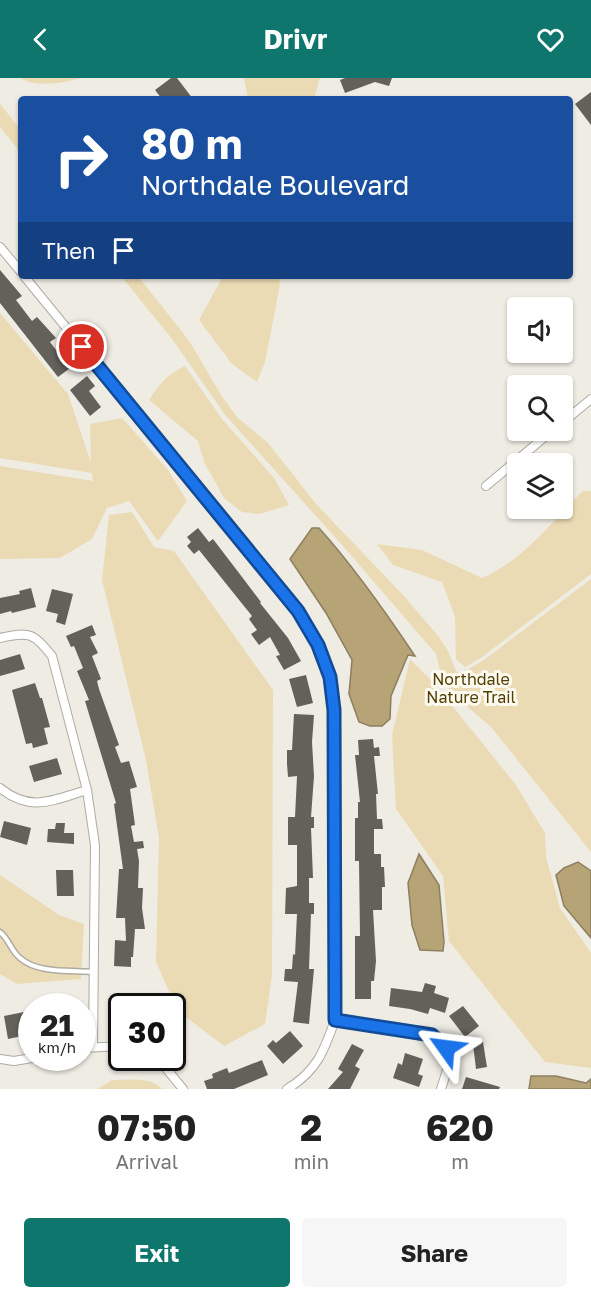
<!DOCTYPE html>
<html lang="en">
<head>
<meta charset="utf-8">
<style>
	:root { --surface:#fff; --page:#f6f6f6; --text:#222; --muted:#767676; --accent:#0f766e }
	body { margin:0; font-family:"Golos Text",sans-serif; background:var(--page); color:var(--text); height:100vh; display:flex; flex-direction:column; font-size:22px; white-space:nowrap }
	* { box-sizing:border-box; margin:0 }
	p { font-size:20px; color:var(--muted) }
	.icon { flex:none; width:33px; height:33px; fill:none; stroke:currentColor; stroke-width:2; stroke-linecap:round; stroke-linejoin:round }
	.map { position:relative; height:1011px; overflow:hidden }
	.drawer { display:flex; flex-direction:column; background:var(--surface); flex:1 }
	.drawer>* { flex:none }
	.top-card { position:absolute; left:18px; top:18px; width:555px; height:183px; border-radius:6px; box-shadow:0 2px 4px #0004; background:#1a4fa0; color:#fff; overflow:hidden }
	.controls { position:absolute; left:507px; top:219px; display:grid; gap:12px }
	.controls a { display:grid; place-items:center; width:66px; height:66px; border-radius:6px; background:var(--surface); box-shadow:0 2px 4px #0004; font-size:30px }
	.speed { position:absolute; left:18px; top:915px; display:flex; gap:12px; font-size:30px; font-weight:700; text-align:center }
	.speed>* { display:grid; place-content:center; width:78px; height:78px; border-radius:50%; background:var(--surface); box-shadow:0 2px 4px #0004; line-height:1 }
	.speed small { font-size:15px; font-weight:400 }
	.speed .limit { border:3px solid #111; border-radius:9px; background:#fff; color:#111 }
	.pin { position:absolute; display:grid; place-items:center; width:51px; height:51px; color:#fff; margin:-26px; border:3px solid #fff; border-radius:50%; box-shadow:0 2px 6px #0007 }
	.me { position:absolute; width:66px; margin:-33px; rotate:301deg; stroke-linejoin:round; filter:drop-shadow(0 0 4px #0008) }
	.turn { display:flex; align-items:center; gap:21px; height:126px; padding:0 24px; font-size:27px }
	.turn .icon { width:78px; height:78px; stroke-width:2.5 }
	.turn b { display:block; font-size:42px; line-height:51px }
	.then { display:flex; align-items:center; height:57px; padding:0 24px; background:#0003; gap:12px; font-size:22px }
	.eta { display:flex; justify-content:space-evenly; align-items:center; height:102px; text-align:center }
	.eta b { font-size:36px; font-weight:700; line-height:42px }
	.button { display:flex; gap:12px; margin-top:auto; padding:12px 24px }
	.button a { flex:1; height:69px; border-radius:6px; background:var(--accent); color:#fff; font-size:24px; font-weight:700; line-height:69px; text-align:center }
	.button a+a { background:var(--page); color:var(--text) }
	header { display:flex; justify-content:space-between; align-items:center; height:78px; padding:0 24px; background:var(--accent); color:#fff; font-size:27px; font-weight:700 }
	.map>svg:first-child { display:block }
</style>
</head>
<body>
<header><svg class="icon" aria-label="back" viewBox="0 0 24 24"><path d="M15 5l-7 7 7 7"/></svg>Drivr<svg class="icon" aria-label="heart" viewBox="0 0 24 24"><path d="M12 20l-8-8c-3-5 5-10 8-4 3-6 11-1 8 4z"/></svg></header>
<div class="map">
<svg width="591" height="1011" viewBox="0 0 591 1011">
	<rect width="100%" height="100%" fill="#efece4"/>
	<path fill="#ebdbb4" d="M21,0H80C65,5 33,10 21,0Z
		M244,0H320L314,21H248Z
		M0,26L21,52V75L0,49Z
		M121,198H138L190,264L221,317L237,339L268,365L317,427L404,518L439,559L448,573L456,593L460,596L484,582L591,501V774L491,649L455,618L443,605L436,576L343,468L226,338L172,261Z
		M223,198H279L280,207L265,284L257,304L232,286L199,242Z
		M0,235L68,316L91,385L90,346L122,340L168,392L187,423L158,463L129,423L107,430L92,461L60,480L0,481V388L93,403L92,395L0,380Z
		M185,288L222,341L274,400L289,427L259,436L242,434L224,420L204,384L198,363L149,322C160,305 167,297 185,288Z
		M583,413H591V496L482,579L465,589L456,581L455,539L442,504L393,487L377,466L422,472L482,500C523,483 552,443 583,413Z
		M132,434L154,469L174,473L273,612L272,897L265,946L224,968L178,933L156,884L159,760L146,682L102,502L109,437Z
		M410,581L433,604L516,707L545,755L546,779L560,830L591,875V990L545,984L449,863L443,798L396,731L392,657Z
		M0,797L59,837L84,846L81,901L17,906L0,896Z
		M112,1002C128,1002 151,998 162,1011H97Z"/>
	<path fill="#b6a376" stroke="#8d7f5f" stroke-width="1.5" d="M312,450H319C355,490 385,533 415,578L408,577L391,618L390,641L382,648H370L359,644L349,616L352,582L326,535L290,481Z
		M419,776L439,807L444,864L443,873L420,872L412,847L408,805Z
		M578,784L591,793V860L564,828L556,797L564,790Z
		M531,998H556L586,1005L591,1001V1011H529Z"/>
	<path fill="#64615b" d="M171,0H177L193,21H162L155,12Z
		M345,0H392L389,8L375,4L345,15L340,2Z
		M591,14V47L575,26Z
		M0,192L22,218L16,222L32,243L37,239L56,260L50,264L59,276L64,282L70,277L77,285L58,299L0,225Z
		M87,298L95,308L89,313L101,329L90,338L70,312Z
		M198,450L209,464L213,461L239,495L261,524L260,525L288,560L301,583L284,592L276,578L280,577L270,559L259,567L251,556L257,552L249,541L252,538L199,472L194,476L187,468L191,464L187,459Z
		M31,510L36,529L12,535L11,533L0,536V520L20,516L19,513Z
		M52,511L73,516L65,547L56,544L58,536L46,533Z
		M92,547L96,557L90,559L98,575L92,578L101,601L97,603L99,611L119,667L115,669L121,685L129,683L137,709L130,711L135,747L131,748L134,764L143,763L144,770L137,771L139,783L138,810H143L142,830L145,851H135L133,879H131V889L114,888L115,862L126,863L125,840H116L119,791H123L114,726L116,725L85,623L89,622L77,593L83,590L74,568L71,569L66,558Z
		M20,576L25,591L0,598V582Z
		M306,597L313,625L297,629L289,601Z
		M35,605L40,620H42L50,649L44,650L48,666L33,670L32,665L26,666L12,612Z
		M294,636L314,637L312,664L314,698L311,739H314V750H311L313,800H309V825H314V836H311L309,891H314L309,946L293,944L298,904L284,903L285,891H292L293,876L295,877L297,836H285L286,810L297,808V767H288V739H295L297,698L288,699L287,686V672H292Z
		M373,661L374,670L379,669L380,678H374L378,716H376L377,741H382L383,751H374V776H381V789H384L385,809H382V832H373L376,883L374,903H371V921H355V858H360L359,783H355V740H358V724H360L355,677H359L358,662Z
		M57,680L62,696L34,704L29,688Z
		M4,743L31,750L27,767L0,759Z
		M56,745H65L64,755H74V766L47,764L48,751H55Z
		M56,792H73L74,818H57Z
		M425,905L436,908L434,915L449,920L445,935L430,930L428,936L410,931L389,928L391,910L422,914Z
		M124,917L140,928H117Z
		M463,928L479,948L465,959L449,938Z
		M29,933L32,956L8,961L4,938Z
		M290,953L303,968L283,986L267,968L273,962L276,965Z
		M483,964L487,989L476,991L473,966Z
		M352,966L364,972L355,988L360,991L350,1011H328L343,994L338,991Z
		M405,975L423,981L418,996L423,998L419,1009L393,1000L398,985L402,987Z
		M262,982L268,997L234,1011H207L204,1003L213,1000L212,996L227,990L229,995Z
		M466,999L500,1009L499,1011H462Z"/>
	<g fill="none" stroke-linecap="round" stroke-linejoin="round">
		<g stroke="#aeaba3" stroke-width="7">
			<path id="service" d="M0,854C9,861 11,873 20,880C38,896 71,892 94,894"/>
		</g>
		<g stroke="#aeaba3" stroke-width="10">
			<path id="minor" d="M0,169L21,194
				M24,198L298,533L318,567L330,599L335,632V942C324,973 317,993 287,1011
				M562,345L591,321
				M486,408L553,352
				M0,560C30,553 33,555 52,578L87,712L95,767L93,969
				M0,710C31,735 53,722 87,712
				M335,942L432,957L446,970L448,989L441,1011
				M82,970L122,968
				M153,980L160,983L183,1011
				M0,981L14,983L32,980"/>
		</g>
		<use href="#service" stroke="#fff" stroke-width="4"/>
		<use href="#minor" stroke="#fff" stroke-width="8"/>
	</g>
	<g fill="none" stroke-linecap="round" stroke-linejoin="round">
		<g stroke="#114b97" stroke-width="15">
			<path id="route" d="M82,269L298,533L318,567L330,599L334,632L335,942L432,957L446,970"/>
		</g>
		<use href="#route" stroke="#1a73e8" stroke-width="10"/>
	</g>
	<g text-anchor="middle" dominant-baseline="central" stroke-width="6" stroke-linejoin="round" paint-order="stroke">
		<g font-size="16" fill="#523e00" stroke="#fdfaf2">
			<text x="471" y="601">Northdale<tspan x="471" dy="18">Nature Trail</tspan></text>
		</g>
	</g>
</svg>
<div class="controls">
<a><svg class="icon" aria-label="sound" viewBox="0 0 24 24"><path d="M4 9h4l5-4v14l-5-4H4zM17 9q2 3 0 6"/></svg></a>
<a><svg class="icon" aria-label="search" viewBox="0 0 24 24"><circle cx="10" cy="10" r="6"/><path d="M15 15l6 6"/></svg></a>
<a><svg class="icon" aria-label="layers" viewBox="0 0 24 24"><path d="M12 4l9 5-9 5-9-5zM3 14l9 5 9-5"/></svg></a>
</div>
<div class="speed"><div>21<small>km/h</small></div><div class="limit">30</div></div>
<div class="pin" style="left:82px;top:269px;background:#d93025"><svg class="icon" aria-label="arrive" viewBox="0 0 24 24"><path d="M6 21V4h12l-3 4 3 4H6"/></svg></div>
<svg class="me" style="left:446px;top:970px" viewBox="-20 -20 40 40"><path d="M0-17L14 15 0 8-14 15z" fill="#1a73e8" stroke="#fff" stroke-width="4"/></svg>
<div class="top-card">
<div class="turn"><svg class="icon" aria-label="right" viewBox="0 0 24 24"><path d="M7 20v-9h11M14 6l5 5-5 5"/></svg><div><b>80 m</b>Northdale Boulevard</div></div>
<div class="then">Then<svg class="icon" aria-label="arrive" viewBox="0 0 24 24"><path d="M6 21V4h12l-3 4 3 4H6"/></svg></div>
</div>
</div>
<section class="drawer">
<div class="eta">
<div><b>07:50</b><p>Arrival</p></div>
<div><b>2</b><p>min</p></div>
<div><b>620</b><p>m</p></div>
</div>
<div class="button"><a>Exit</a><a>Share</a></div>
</section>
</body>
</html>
